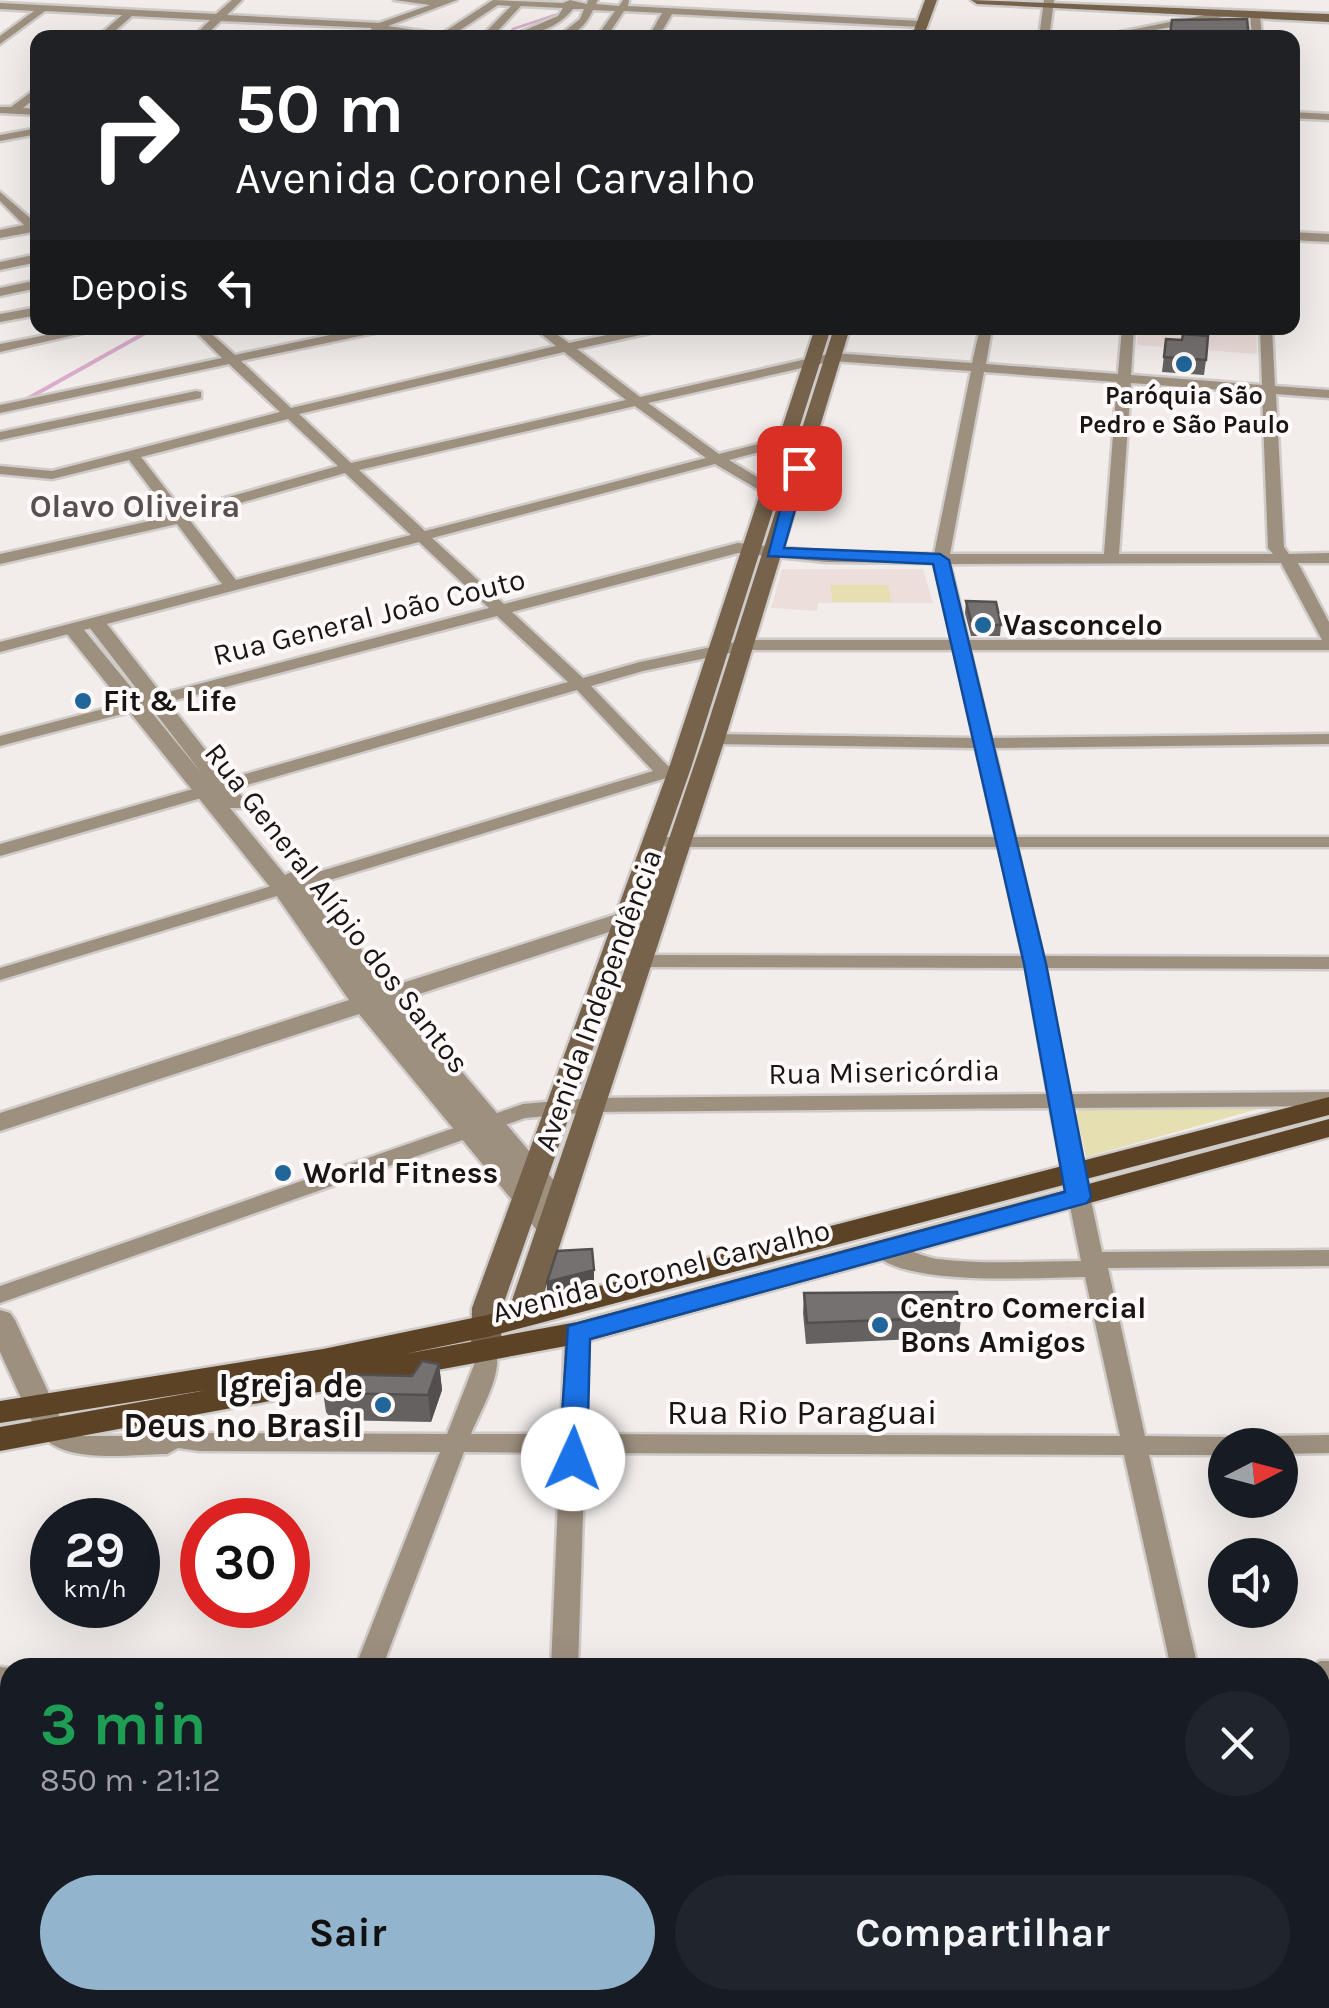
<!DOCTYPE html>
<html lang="pt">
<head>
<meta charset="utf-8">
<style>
	:root { --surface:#171b24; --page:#20242c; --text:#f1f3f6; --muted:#9ea1a6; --accent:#93b4cd }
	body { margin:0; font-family:Karla,sans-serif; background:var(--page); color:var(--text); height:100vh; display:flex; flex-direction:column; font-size:38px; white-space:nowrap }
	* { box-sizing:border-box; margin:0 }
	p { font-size:32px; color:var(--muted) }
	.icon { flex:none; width:55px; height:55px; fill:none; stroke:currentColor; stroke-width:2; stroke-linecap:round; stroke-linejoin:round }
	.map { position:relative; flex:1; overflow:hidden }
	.side { position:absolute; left:0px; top:1658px; width:1330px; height:352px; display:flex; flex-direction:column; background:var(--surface); border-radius:30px 30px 0 0; box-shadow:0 10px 40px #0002 }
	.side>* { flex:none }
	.hud { position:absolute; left:30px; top:30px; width:1270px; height:305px; border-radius:20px; box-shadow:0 10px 40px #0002; background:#202124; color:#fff; overflow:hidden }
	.needle { width:65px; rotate:84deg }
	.controls { position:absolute; left:1208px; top:1428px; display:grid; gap:20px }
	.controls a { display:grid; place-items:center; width:90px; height:90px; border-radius:50%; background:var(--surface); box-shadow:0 10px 40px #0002; font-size:50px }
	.speed { position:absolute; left:30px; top:1498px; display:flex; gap:20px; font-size:50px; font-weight:700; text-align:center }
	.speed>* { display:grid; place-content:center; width:130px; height:130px; border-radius:50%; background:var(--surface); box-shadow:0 10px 40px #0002; line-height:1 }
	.speed small { font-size:25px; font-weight:400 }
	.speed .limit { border:15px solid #d22; background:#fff; color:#111 }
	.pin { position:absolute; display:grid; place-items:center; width:85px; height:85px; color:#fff; margin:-42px; border-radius:20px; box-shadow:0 5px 15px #0006 }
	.me { position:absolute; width:110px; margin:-55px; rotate:2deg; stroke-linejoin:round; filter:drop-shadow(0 0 8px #0008) }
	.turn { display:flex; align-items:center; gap:35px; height:210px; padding:0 40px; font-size:45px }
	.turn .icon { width:130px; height:130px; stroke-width:2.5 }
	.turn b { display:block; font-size:70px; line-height:85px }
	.then { display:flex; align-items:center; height:95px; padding:0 40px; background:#0003; gap:20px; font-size:38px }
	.round { display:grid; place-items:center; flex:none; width:105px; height:105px; border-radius:52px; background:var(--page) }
	.overview { display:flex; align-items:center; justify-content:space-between; height:170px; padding:0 40px }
	h1 { font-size:60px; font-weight:700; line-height:75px; color:#1e9e55 }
	.cta { display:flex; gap:20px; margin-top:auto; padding:20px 40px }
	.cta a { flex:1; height:115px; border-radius:60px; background:var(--accent); color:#111; font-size:40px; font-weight:700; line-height:115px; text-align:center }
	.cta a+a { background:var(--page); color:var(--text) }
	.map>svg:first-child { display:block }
</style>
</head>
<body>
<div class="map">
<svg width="1329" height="2008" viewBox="0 0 1329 2008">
	<rect width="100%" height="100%" fill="#f2edeb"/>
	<path fill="#ecdeda" d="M1138,328H1256L1257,354L1137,345Z
		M782,569H923L933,603H818L817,611L771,608Z"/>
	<path fill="#e5dfb1" d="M830,585H888L891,602H833Z
		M1080,1109H1258L1086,1157L1076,1114Z"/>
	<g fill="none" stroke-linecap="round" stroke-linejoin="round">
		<path stroke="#d9adcb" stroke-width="2.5" d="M506,38L513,29L561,13"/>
		<path stroke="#d9adcb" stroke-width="4" d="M27,399L154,328"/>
		<g stroke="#cfcbc9" stroke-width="5">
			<path id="minor" d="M232,0H242L227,15L379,23L430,5L394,0H457L388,26L441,34L493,0L563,3L570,0L587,4L588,0H598L596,4L619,6L623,0H629L628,6L921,21L926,24L921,27L672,14L658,38H648L662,13L624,11L606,38H596L615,11L593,10C586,25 574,38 556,38L580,19L584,9H573C559,27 530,38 507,38L558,16L563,8L521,6L491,38H480L511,6L498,5L448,38L381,31L372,37L367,34L372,28L221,21L203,38H192L210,20L132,16L107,38H96L122,15L45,11L0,44V36L34,11L0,9V3L216,14Z
				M1044,0H1054L1049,38H1039Z
				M1230,10L1233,15L1114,38H1090Z
				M1255,11L1260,14L1262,38H1252L1250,14Z
				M38,87V96L23,108L38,109V115L0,113V107H11Z
				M1292,112L1329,114V120L1292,118Z
				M38,128V134L0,141V135Z
				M0,192L37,224V230H29L0,201Z
				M1292,232L1329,234V242L1292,240Z
				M38,254V262L0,270V262Z
				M38,280V288L0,296V288Z
				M38,307V315L0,322V314Z
				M82,328H105L0,352V344Z
				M192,328H205L235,355L363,328H385L379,332L241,361L291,408L556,346L534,328H548L569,343L639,328H660L659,331L577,349L640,397L833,353L972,363L980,328H992L986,364L1118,374L1122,328H1134L1131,375L1262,385L1260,328H1272L1275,386L1329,390V398L1276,394L1284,547L1289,554L1329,553V563H1298L1329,622V650H970L991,738L1329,734V744L994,748L1015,837H1329V847H1017L1043,956L1329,957V969L1046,968L1069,1094L1329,1092V1106L1071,1108L1102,1252L1329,1250V1266L1108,1268L1145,1436L1225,1437L1234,1439L1237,1445H1225V1455H1149L1198,1668H1171L1124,1455L585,1453L578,1668H551L560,1453L464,1452L382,1668H355L440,1452L199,1451L178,1448L167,1454C132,1454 59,1466 39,1431L42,1424L51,1422L78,1436H138L125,1415L128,1409C145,1403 150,1414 159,1427L199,1433L447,1434L474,1365L478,1345L486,1342L494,1345C506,1370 481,1409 471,1434H561L565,1333L569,1327H585L589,1333L585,1434L1120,1436L1085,1277C1040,1277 899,1288 872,1251L875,1245C893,1240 917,1256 937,1259C985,1265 1033,1261 1081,1261L1050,1108L590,1112L525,1118L0,1303V1286L523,1104L590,1098L1048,1094L1026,968L611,967L601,961L611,955L1023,956L999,847H666L657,842L666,837H996L976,748L714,744L705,739L714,734L974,738L954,650H745L643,671L591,686L668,766L686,764L689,768L686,772L0,980V968L653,771L577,690L0,856V844L568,682L497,616L0,746V736L489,608L419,542L0,652V642L222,584L177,524L0,564V554L159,519L169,513L129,460L52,479L0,474V466L52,471L280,412L229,364L0,413V405L222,358ZM564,352L626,400L351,463L299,414ZM833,361L971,371L934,554L826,552L738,543L504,604L432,538L715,464L759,490L789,497V491L769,484L729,460L786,445L806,444V438L786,437L719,454L648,403ZM984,372L1117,382L1104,554H950ZM1131,383L1262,393L1268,548L1273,554H1119ZM635,406L706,458L425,531L359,470ZM288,419L338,466L182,510L141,457ZM345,473L411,535L236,580L188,518ZM738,553L826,562L934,563L952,640H745L640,662L583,678L512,612ZM1281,563L1322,640H968L950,564Z
				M196,391L201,392V398L0,440V432Z
				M1329,1435V1453L1280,1454V1445H1251L1254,1438L1263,1436Z
				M1320,1661H1329V1683H1320V1668H1309Z
				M0,1667L12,1668L10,1689H0Z
				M0,1915L10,1916V1944L0,1943Z
				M1320,1925H1329V1953H1320Z
				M63,2000H93V2008H63Z
				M543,2000H573V2008H543Z
				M1239,2000H1269L1271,2008H1241Z"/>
		</g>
		<g stroke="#cfcbc9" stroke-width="5">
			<path id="tertiary" d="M38,222V231L0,238V230Z
				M96,617L103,619L247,803L244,808H230L285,875L295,870L303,872L390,987L648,904H664L668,909L664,914L401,1000L568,1197L572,1204L568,1211L553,1212L564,1227L560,1234H540L359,1014L0,1131V1113L349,1000L274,892L63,629L66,625H80L203,775L86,623Z
				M0,1310L10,1313L15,1320L63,1424L59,1432L48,1435L37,1432L33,1424L0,1352Z"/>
		</g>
		<g stroke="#cfcbc9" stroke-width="5">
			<path id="secondary" d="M925,0H937L923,38H911Z
				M971,0L1329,14V22L977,4Z
				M815,328H831L691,768L502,1308L501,1346L496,1354L486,1357L476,1354L471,1346L472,1308L669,768Z
				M834,328H850L725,739L536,1318L531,1325H511L506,1318L703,739Z"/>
		</g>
		<g stroke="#cfcbc9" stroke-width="5">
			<path id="primary" d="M1329,1097V1115L487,1337L405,1354L577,1322L1329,1119V1137L577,1344L0,1451V1427L207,1390L0,1423V1401L323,1349L487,1315Z"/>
		</g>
		<use href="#minor" fill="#9e907f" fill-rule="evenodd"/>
		<use href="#tertiary" fill="#9e907f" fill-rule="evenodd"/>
		<use href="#secondary" fill="#77634b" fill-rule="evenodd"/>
		<use href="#primary" fill="#5c4326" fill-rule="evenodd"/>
	</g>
	<path fill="#656161" d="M1172,20L1249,38H1170Z
		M1166,339L1206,360L1204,375L1162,372Z
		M966,601L1001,625L1000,636H971L965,613Z
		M804,1293L961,1317L959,1337L806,1344L803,1313Z
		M439,1364L442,1390L431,1422L332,1420L326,1412L322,1385L412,1376Z"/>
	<path fill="#534f4f" d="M594,1270V1283L547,1295V1282Z
		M439,1364L442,1390L431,1422L428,1395Z"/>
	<path fill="#767171" stroke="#534f4f" stroke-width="2.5" d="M1247,19L1249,38H1209L1170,35L1172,20Z
		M1183,334L1208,336L1206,360L1164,357L1166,339L1182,340Z
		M966,601L996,602L1001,625H972Z
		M592,1249L594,1270L547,1282L557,1251Z
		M957,1292L961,1317L807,1323L804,1293Z
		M422,1361L439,1364L428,1395L329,1393L322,1385L330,1374L412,1376Z"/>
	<path fill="#1a73e8" stroke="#114b97" stroke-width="2.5" d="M799,463L807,468L784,548L940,554L949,560L1046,964L1091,1197L1087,1203L590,1339L587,1459L583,1467H563L559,1459L568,1326L1065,1192L1024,964L933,564L768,556L791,468Z"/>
	<g fill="#20669a" stroke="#fffaf9" stroke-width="4">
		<circle cx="1184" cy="364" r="10"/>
		<circle cx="983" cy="625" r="10"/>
		<circle cx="83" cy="701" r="10"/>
		<circle cx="283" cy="1173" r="10"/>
		<circle cx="880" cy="1325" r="10"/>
		<circle cx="383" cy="1405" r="10"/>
	</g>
	<g text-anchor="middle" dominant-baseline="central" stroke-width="8" stroke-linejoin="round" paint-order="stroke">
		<g font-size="25" font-weight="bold" fill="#181615" stroke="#fffaf9">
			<text x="1184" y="395">Paróquia São<tspan x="1184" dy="29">Pedro e São Paulo</tspan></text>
		</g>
		<g font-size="30" fill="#181615" stroke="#fffaf9">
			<text transform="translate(369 617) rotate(-14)">Rua General João Couto</text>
			<text transform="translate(337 908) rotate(52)">Rua General Alípio dos Santos</text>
			<text transform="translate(598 1000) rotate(-70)">Avenida Independência</text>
			<text transform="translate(884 1072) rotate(-1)">Rua Misericórdia</text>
			<text transform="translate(661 1271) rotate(-14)">Avenida Coronel Carvalho</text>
		</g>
		<g font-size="30" font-weight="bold" fill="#181615" stroke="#fffaf9" text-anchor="start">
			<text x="1003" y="625">Vasconcelo</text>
			<text x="103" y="701">Fit &amp; Life</text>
			<text x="303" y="1173">World Fitness</text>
			<text x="900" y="1308">Centro Comercial<tspan x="900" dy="34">Bons Amigos</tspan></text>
		</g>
		<g font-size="32" font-weight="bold" fill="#575250" stroke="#fffaf9">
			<text x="135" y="506">Olavo Oliveira</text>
		</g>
		<g font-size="35" font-weight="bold" fill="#181615" stroke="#fffaf9" text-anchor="end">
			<text x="363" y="1385">Igreja de<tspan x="363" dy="40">Deus no Brasil</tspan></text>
		</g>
		<g font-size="35" fill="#181615" stroke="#fffaf9">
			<text x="802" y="1412">Rua Rio Paraguai</text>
		</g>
	</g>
</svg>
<div class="controls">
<a><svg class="needle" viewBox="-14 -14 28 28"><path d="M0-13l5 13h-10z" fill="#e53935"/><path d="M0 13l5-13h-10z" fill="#9ea1a6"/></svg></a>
<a><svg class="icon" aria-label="sound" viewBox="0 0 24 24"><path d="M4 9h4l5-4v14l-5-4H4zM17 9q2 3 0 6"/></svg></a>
</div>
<div class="speed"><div>29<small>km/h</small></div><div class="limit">30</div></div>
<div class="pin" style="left:799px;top:468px;background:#d93025"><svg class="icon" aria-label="arrive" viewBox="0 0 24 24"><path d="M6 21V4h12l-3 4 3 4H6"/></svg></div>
<svg class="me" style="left:573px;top:1459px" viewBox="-20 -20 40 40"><circle r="19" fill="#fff"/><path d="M0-13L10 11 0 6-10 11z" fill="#1a73e8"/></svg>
<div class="hud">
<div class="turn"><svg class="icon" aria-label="right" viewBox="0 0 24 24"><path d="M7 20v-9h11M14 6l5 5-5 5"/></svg><div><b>50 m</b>Avenida Coronel Carvalho</div></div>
<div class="then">Depois<svg class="icon" aria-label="left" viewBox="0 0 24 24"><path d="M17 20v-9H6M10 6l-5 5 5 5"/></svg></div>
</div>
<section class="side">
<div class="overview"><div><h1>3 min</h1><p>850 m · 21:12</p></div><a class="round"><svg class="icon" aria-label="close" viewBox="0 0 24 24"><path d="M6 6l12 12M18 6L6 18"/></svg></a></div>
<div class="cta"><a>Sair</a><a>Compartilhar</a></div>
</section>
</div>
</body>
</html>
